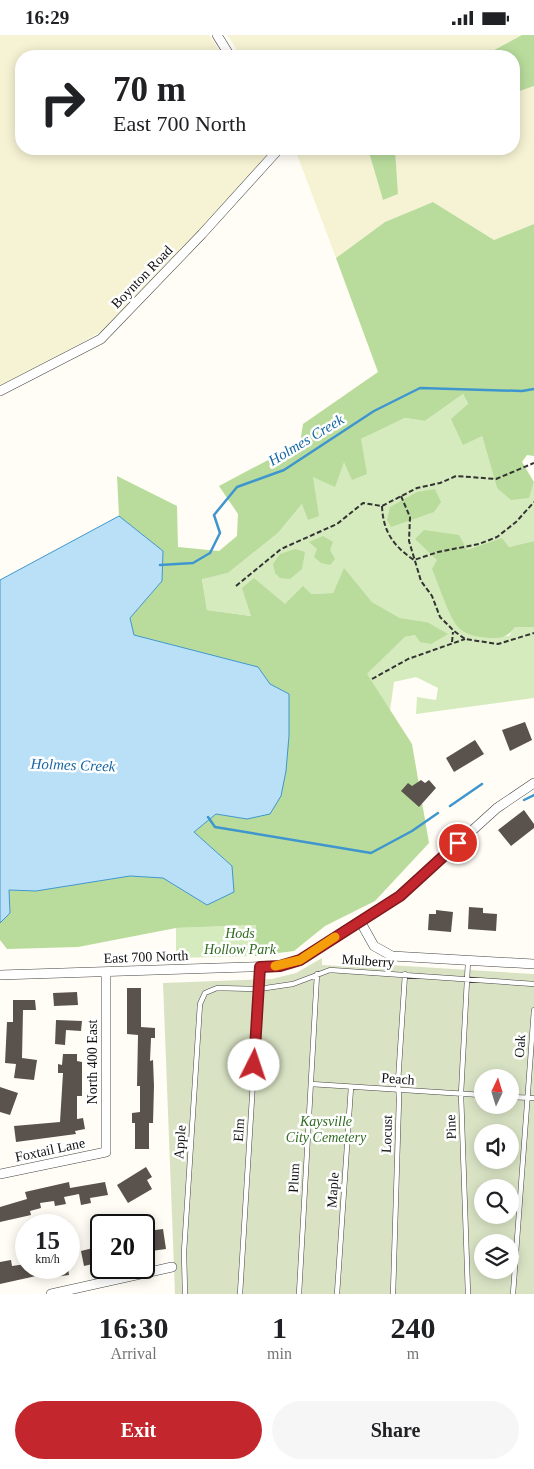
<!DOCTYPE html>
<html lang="en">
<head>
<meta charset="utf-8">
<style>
	:root { --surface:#fff; --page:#f6f6f6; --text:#202124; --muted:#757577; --accent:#c4262e }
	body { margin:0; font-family:"Times New Roman",serif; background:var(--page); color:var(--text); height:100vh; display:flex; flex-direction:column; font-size:19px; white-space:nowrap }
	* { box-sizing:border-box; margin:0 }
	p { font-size:16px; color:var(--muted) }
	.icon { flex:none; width:28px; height:28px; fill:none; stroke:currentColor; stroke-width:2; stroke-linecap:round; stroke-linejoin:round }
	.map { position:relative; height:1259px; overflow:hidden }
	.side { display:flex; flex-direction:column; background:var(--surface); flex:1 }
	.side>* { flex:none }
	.guide { position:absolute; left:15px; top:15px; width:505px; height:105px; border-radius:20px; box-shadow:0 2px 12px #0003; background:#fff; color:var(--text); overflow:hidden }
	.needle { width:32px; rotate:4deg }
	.buttons { position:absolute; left:474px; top:1034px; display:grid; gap:10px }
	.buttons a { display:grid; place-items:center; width:45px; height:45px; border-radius:50%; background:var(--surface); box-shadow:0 2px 12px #0003; font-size:25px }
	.speed { position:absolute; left:15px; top:1179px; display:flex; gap:10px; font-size:25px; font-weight:700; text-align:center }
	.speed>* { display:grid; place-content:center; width:65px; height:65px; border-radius:50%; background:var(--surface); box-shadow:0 2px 12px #0003; line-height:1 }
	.speed small { font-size:12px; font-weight:400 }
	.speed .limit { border:2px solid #111; border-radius:8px; background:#fff; color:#111 }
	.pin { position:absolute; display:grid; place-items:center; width:42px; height:42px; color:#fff; margin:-21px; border:2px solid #fff; border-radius:50%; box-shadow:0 1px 5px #0007 }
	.me { position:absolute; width:55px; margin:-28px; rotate:4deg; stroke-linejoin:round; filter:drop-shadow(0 0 4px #0008) }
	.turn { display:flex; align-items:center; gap:18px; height:105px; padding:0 15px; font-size:22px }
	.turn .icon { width:65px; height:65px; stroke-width:2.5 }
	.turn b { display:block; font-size:35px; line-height:42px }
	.eta { display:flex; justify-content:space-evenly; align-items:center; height:85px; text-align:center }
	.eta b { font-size:30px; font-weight:700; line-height:35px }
	.cta { display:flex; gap:10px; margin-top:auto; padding:10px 15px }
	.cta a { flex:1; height:58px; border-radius:30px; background:var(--accent); color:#fff; font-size:20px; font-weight:700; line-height:58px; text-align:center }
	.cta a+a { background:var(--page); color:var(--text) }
	.status { display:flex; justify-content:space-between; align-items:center; height:35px; padding:0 25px; background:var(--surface); direction:ltr }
	.status svg { height:14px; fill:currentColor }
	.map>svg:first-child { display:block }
</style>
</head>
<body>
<div class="status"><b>16:29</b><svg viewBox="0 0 49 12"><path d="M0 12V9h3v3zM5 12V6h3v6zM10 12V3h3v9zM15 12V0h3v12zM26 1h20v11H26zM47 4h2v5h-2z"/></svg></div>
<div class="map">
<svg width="534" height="1259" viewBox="0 0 534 1259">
	<rect width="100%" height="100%" fill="#fffdf5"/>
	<path fill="#f6f3d4" d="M0,0H209L223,21H21V114H273L270,123L103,296L0,352Z
		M227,0H522L483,21H241Z
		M534,51V189L494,205L433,167L385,187L336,223L295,114H368L383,165L398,159L395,114H514V58Z"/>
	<path fill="#d5ebbd" d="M463,359L482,401L497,453L528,463L534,448V506L509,512L502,504L437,525L457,591C474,604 489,602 509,601L514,592H534V663L416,679L417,662L436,665L438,653L416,642L394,647L389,683L359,627L368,638L405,602L415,600L427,587L400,583L372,567L344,534L333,558L311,559L252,581L207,575L202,543L228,538L278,498L302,469L313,441L344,426L361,404L405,383L425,386Z
		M257,890L255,921L176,923V893Z"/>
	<path fill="#b9dc9c" d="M522,0H534V51L514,58V21H483Z
		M368,114H395L398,159L383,165Z
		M433,167L494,205L534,189V421L527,420L522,427L534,447L529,463L511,465L497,453L482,401L463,410L451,384L468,369L463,359L425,386L405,383L361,404L367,439L352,445L344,427L335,452L313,442L319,481L308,485L302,469L278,498L228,538L202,544L207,575L251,581L242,553L254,543L285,569L303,551L311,559L333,558L344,533L372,567L400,583L427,587L448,599L431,609L420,607L415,600L405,602L367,639L412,709L429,808L375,866L325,891L294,916L255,921L256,890L176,893L78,912L7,914L0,905V888L10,878L9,855L36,856L130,841L163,843L207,870L232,831L194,797L216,779L247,784L281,761L289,701V659L270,649L258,632L134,600L130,583L162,546L163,516L119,481L117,441L177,471L178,512L219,516L237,501L238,479L219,451L300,408L303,389L378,337L336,223L385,187Z
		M435,454L441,467L434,477L391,492L387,485L390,472L417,457Z
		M424,495L459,500L467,515L502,503L509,512L534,506V592H515C507,603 501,603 489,603C478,602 464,600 457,591C448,579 439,550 432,534L437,525L415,504Z
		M323,501L333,507L330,515L335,524L330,530L321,528L314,522L317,514L309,507Z
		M295,514L305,517L302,534L290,544L280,543L275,538L273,529L280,519Z"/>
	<path fill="#d9e3c4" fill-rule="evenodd" d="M322,923V930L374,933L375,925L389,930L534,939V1259H175L163,948L272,944L296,938ZM482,1042H510V1070H482ZM482,1098H510V1125H482ZM482,1152H510V1180H482ZM482,1208H510V1235H482Z"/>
	<path fill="#b9e0f7" stroke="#3f96cf" d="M119,481L163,516L162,546L130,583L134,600L258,632L270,649L289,659V701L286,736L281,761L270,779L247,784L216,779L194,797L232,831L234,857L207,870L163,843L130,841L36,856L9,855L10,878L0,888V545Z"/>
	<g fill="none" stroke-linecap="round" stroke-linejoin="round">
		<path stroke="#3f96cf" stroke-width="2.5" d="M160,530L193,528L210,518L220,498L214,480L237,452L284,435L374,376L420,353L522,356L534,354
			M524,765L534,760
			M450,771L482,749
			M208,782L215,792L371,818L412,796L438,778"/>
	</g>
	<path fill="#5a524d" d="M525,687L532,705L510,716L502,695Z
		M475,705L484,719L454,737L446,723Z
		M421,745L425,748L429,745L436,753L419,772L401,756L408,748L412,751Z
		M524,775L534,789V793L511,811L498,795Z
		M469,872L483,873V878L497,879L496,896L468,894Z
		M436,875L453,877L451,897L428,895L429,879H436Z
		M127,953H141V992L155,993V1003H151L150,1026L153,1025L154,1051L153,1088H149V1114H135V1088H132V1078L140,1077V1051H137L138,1000L127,999Z
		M77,957L78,970L54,971L53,958Z
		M13,965H35L36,975H23L22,1023L37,1025L34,1045L14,1043L16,1029L5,1028L7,987H13Z
		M56,985L82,986L81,996L66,995L65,1010L55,1009Z
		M63,1019H77V1026L82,1027V1061H77V1084L83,1083L85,1094L75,1096L76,1099L16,1107L14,1091L60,1087L63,1038H58V1029L62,1030Z
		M0,1052L18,1058L10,1080L0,1077Z
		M146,1132L152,1142L147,1145L152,1154L128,1168L117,1150Z
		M69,1147L70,1153L105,1147L108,1160L90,1163L91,1168L81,1170L79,1159L64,1162L66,1169L55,1171L54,1166L40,1168L41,1173L30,1176L31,1180L0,1187V1172L27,1164L25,1157Z
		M163,1194L166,1214L144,1217V1203L149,1202L148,1196Z
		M101,1211V1227L84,1231L81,1216Z
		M11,1225L12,1231L26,1229V1232H68L69,1240L54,1242V1237L0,1249V1227Z"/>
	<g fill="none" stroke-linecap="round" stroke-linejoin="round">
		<g stroke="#444" stroke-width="5.5">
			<path id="lane" d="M311,1049L482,1060
				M510,1062L534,1063
				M185,1259L184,1217L200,969L205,958L217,953L259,954L293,949L330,935L534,949
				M240,1259L260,932
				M299,1259L317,939
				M337,1259L351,1052
				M393,1259L399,1064L398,1047L405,939
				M468,1259L461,1059L468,926
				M513,1259L534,975"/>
		</g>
		<g stroke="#444" stroke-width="10">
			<path id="street" d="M217,0L230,21
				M0,356L101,304L202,199L279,114
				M360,886L400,861L497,773L534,748
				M0,940L280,931L300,925L360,886L374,911L392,921L534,929
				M0,1139L106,1117V937
				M51,1259L172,1232"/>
		</g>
		<path stroke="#333" stroke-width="2" stroke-dasharray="5 2.5" stroke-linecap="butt" d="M401,461L410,482L409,506L421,546L432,561L440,582L454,596L465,604L498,609L534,598
			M382,471C383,496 393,511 414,525L438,517L479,509L497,502L516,487L534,467
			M236,551L281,514L337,489L363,468L382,471L417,453L440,448L456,441L496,444L534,428
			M452,607L453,597
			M372,644L408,624L465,604"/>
		<use href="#lane" stroke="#fff" stroke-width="4.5"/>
		<use href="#street" stroke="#fff" stroke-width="9"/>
	</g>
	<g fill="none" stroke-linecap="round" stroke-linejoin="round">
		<g stroke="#7f191e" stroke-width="12">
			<path id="route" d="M254,1030L260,932L280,931L300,925L400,861L458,808"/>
		</g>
		<use href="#route" stroke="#c4262e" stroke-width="9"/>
		<path stroke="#f59e0b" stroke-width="9" d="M275,931L300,925L335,902"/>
	</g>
	<g text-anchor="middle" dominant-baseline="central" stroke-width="5" stroke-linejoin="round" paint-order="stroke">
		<g font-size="14" fill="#111" stroke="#fff">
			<text transform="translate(142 242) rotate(-46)">Boynton Road</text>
			<text transform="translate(146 922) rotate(-2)">East 700 North</text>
			<text transform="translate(368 926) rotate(4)">Mulberry</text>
			<text transform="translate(520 1011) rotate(-86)">Oak</text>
			<text transform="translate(92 1027) rotate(-90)">North 400 East</text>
			<text transform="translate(398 1044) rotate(4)">Peach</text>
			<text transform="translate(451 1092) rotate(-92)">Pine</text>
			<text transform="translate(239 1095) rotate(-86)">Elm</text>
			<text transform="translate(387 1099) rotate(-88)">Locust</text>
			<text transform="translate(180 1107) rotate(-86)">Apple</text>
			<text transform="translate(50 1115) rotate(-12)">Foxtail Lane</text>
			<text transform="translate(294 1143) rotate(-87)">Plum</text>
			<text transform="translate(333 1155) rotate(-86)">Maple</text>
		</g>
		<g font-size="14" font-style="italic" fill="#2f6b1f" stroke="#fff">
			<text x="240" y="898">Hods<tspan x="240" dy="16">Hollow Park</tspan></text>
			<text x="326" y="1086">Kaysville<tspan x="326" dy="16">City Cemetery</tspan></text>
		</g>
		<g font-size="15" font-style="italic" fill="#1768a6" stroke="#fff">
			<text transform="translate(306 405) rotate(-31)">Holmes Creek</text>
			<text transform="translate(73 730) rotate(2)">Holmes Creek</text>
		</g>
	</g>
</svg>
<div class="buttons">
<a><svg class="needle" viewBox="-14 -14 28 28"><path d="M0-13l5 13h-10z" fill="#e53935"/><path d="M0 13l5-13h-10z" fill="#757577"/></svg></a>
<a><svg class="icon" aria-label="sound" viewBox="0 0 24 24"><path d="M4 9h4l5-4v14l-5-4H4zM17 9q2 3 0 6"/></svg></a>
<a><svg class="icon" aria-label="search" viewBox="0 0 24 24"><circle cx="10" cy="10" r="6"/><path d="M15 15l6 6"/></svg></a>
<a><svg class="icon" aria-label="layers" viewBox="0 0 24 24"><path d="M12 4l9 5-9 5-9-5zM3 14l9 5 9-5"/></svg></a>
</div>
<div class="speed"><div>15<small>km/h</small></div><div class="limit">20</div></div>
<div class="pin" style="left:458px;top:808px;background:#d93025"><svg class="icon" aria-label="arrive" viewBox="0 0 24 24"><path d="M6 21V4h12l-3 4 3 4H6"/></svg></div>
<svg class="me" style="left:254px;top:1030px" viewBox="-20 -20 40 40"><circle r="19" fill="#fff"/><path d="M0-13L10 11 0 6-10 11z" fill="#c4262e"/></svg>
<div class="guide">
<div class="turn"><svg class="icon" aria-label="right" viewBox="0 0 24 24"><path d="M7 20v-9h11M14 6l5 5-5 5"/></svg><div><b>70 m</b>East 700 North</div></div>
</div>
</div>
<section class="side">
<div class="eta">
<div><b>16:30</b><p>Arrival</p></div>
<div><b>1</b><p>min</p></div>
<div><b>240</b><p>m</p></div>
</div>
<div class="cta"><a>Exit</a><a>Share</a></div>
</section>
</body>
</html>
